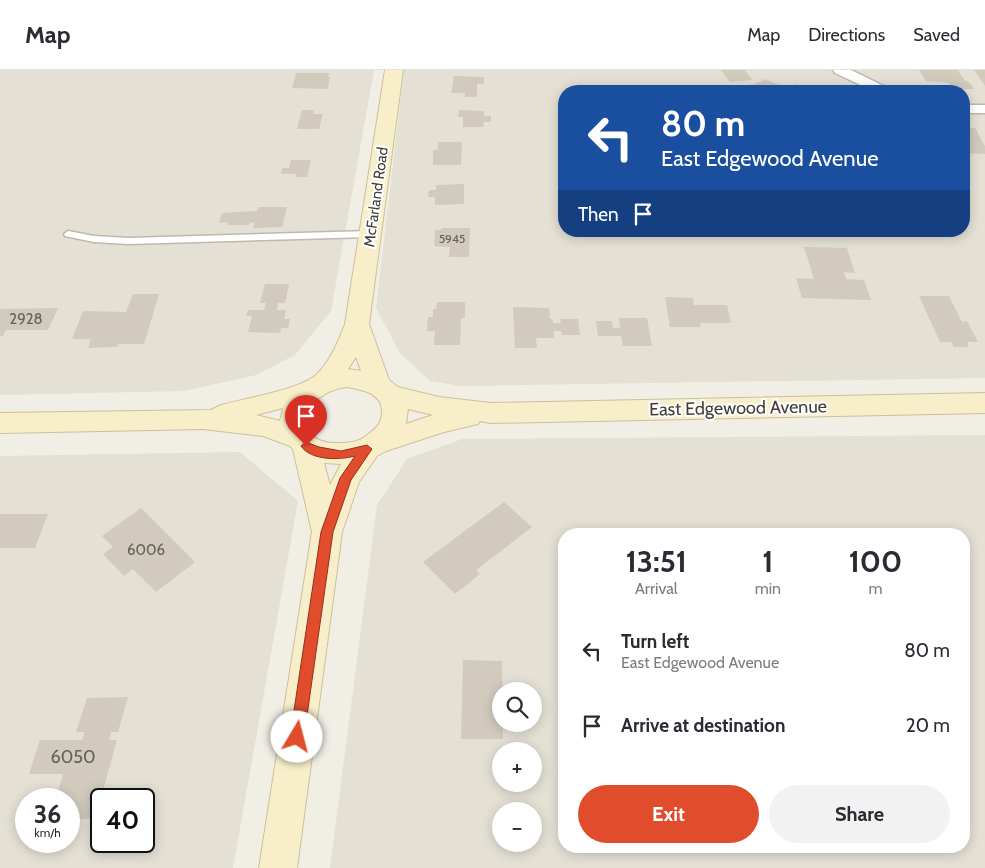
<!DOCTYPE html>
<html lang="en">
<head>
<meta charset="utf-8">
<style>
	:root { --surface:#fff; --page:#f2f2f3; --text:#2b2b33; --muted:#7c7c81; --line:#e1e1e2; --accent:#e14d2c }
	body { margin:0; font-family:Cabin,sans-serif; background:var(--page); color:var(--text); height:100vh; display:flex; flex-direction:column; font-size:19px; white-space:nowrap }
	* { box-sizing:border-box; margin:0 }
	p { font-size:16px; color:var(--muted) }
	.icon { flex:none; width:28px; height:28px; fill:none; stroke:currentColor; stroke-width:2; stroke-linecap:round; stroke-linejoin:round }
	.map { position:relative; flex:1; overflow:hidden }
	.panel { position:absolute; left:558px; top:458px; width:412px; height:325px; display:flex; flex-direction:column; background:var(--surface); border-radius:20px; box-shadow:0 2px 12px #0003 }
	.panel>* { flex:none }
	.hud { position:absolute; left:558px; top:15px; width:412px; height:152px; border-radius:20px; box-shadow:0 2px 12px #0003; background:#1a4fa0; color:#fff; overflow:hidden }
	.controls { position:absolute; left:492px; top:612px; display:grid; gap:10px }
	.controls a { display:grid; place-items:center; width:50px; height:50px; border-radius:50%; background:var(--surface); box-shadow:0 2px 12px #0003; font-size:25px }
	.speed { position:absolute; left:15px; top:718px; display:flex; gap:10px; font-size:25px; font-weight:700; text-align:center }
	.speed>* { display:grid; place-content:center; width:65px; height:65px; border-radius:50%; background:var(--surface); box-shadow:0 2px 12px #0003; line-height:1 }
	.speed small { font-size:12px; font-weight:400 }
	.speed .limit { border:2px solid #111; border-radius:8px; background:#fff; color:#111 }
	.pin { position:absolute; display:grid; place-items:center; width:42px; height:42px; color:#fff; margin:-51px -21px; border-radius:50% 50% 50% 0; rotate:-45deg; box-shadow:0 0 5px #0007 }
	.pin .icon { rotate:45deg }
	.me { position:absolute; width:55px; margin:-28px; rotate:8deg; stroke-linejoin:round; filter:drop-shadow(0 0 4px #0008) }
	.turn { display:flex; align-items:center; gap:18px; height:105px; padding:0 20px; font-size:22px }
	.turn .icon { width:65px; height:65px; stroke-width:2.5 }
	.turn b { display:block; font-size:35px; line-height:42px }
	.then { display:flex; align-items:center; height:48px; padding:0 20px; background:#0003; gap:10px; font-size:19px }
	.eta { display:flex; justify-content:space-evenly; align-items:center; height:85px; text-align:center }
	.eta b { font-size:30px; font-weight:700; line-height:35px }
	.button { display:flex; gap:10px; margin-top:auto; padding:10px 20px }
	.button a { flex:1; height:58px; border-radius:30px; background:var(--accent); color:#fff; font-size:20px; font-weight:700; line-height:58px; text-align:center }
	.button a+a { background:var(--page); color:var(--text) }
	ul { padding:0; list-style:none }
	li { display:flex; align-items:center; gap:15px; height:75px; padding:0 20px }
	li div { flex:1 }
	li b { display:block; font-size:19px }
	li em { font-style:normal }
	header { display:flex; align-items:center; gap:30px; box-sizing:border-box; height:70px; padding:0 25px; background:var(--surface); border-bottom:1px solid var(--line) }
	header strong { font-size:24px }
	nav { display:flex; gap:28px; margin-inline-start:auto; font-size:18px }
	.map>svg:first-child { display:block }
</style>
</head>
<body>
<header>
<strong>Map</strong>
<nav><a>Map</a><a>Directions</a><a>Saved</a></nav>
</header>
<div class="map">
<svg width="985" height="798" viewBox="0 0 985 798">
	<rect width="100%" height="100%" fill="#f1eee6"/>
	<path fill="#e4e0d4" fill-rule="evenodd" d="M0,0H374L331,241L295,285L256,305L184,321L0,325Z
		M404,0H985V308L461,316L430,311L400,283L376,238ZM564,21H964V161H564Z
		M985,365V798H330L377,435L407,389L462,369ZM564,464H964V776H564ZM501,621H534V654H501ZM501,681H534V714H501ZM501,741H534V774H501Z
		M240,382L298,431L233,798H0V386ZM26,729H69V771H26ZM101,729H144V771H101Z"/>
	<path fill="#d1cabd" d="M721,0H745L752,10L730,12Z
		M919,0H958L965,11H968L974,19H953L949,13L926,11Z
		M974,0H985V16Z
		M296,3H329L328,7H330L328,19L292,18Z
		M454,6L484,7V14H477V27H465V23H451Z
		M765,9L787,18L795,14L810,21H752L746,18Z
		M302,40H314L313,44H323L319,59H297Z
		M459,40L484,41V46H491V52H484L483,57H463V47H458Z
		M964,58H975L985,76V84L964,83Z
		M438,72H462L461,95H433V80H438Z
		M291,90H311L307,107H295L296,104H281L282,98H289Z
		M464,114V134L435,135V127H428L429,120H436V115Z
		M259,137H287L282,157L253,158L255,152L250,153L249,155H227L228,152L219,153L222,143L257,141Z
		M442,158H470L469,187H449L450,177L434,176L435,160H441Z
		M804,177L847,178L855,203L844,202L846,209L864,210L871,230L802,228L796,208L814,209Z
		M265,214H289L285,233H278L277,240H286L284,249H290L288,258H281L280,263L248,262L252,246H246L248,240H264L266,233H260Z
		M133,224H159L144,274H118L117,277L88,278L91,269H72L83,241L126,242Z
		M919,226H949L962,252L967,251L978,272H967L969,277H954L951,272H940Z
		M665,227L693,228L694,235H727L731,253H700L701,257H670Z
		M437,232H465V248H461L460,275H434L435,261H427L428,247H433V239H436Z
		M513,237L549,238L550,249H553V253H561L560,249H578L580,265H562L561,261H554V268H536L537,278H515Z
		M58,238L48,260H6L3,266H0V239Z
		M619,248H647L652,276H623L621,266H598L596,251H612L613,258H620Z
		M504,432L532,457L476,500L480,504L455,524L423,492Z
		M141,438L195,492L156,522L133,499L124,506L103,484L113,477L102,466Z
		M0,444H48L35,478H0Z
		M867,459H910L925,460L927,464H868Z
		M463,590L502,591L503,669H461Z
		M128,627L118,662H111L109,670H117L95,749H69V729H56L63,704H29L40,670H82L85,662H76L87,628Z"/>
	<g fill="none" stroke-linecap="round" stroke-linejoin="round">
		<g stroke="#beb8ad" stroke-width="3">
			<path id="lane" d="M68,161L94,166L129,168L370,161L374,164L370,167L129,174L94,172L65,166L64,164Z"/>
		</g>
		<g stroke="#beb8ad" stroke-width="3">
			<path id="street" d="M833,0H851L888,18L890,21H873L835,3Z
				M964,35H985V43H964Z"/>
		</g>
		<g stroke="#cbc19a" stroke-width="2">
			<path id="secondary" d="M385,0H403L369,254L389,310L398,317L439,327L491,333L985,323V343L491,353L480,351L478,354L444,362L386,381L377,386L359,412L342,462L297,798H259L312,462L293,379L290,376L263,366L203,359L0,363V343L211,340L221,335C242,329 303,319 317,304C331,290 338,272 345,254ZM356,287L361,301L348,299ZM347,317C363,320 383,323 382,343C381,352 378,357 371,362C361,371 353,373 339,373C287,374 302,322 347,317ZM283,338L280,351L256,345ZM408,339L433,345L406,354ZM324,393L341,394L330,415Z"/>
		</g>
		<use href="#lane" fill="#fff" fill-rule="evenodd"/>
		<use href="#street" fill="#fff" fill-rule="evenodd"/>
		<use href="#secondary" fill="#f8eec9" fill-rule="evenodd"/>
	</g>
	<path fill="#e14d2c" stroke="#92321d" d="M306,372L319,377L341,381L367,375L372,379L351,410L333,462L304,667L302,672L297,674L292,672L290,667L321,462L340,408L355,386C340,390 311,391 301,376Z"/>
	<g text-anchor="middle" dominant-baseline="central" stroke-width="4" stroke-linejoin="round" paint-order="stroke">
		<g font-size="12" fill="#666158">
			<text x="452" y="168">5945</text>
		</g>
		<g font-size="15" fill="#433e36" stroke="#fff">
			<text transform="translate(376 127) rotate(-82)">McFarland Road</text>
		</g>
		<g font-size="15" fill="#666158">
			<text x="26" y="249">2928</text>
			<text x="146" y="480">6006</text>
		</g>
		<g font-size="18" fill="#433e36" stroke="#fff">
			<text transform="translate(738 338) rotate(-1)">East Edgewood Avenue</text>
		</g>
		<g font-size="18" fill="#666158">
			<text x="73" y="687">6050</text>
		</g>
	</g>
</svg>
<div class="controls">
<a><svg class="icon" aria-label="search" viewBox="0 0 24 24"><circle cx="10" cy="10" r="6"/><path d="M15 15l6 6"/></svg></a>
<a>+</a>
<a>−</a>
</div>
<div class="speed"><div>36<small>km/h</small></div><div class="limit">40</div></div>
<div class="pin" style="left:306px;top:376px;background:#d93025"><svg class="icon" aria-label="arrive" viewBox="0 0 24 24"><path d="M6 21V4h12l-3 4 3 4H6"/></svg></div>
<svg class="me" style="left:297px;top:667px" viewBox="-20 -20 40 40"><circle r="19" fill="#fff"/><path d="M0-13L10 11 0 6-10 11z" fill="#e14d2c"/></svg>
<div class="hud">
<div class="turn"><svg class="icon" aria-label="left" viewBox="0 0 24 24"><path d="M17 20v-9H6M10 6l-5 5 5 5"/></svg><div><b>80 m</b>East Edgewood Avenue</div></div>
<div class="then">Then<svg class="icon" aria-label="arrive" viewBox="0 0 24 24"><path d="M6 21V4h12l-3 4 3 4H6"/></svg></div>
</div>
<section class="panel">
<div class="eta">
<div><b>13:51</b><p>Arrival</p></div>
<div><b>1</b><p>min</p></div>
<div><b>100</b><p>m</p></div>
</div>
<ul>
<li><svg class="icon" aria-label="left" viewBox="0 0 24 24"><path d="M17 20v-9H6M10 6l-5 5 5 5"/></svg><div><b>Turn left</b><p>East Edgewood Avenue</p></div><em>80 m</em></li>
<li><svg class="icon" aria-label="arrive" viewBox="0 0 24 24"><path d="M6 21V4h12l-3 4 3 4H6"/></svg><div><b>Arrive at destination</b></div><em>20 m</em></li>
</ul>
<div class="button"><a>Exit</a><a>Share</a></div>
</section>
</div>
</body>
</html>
